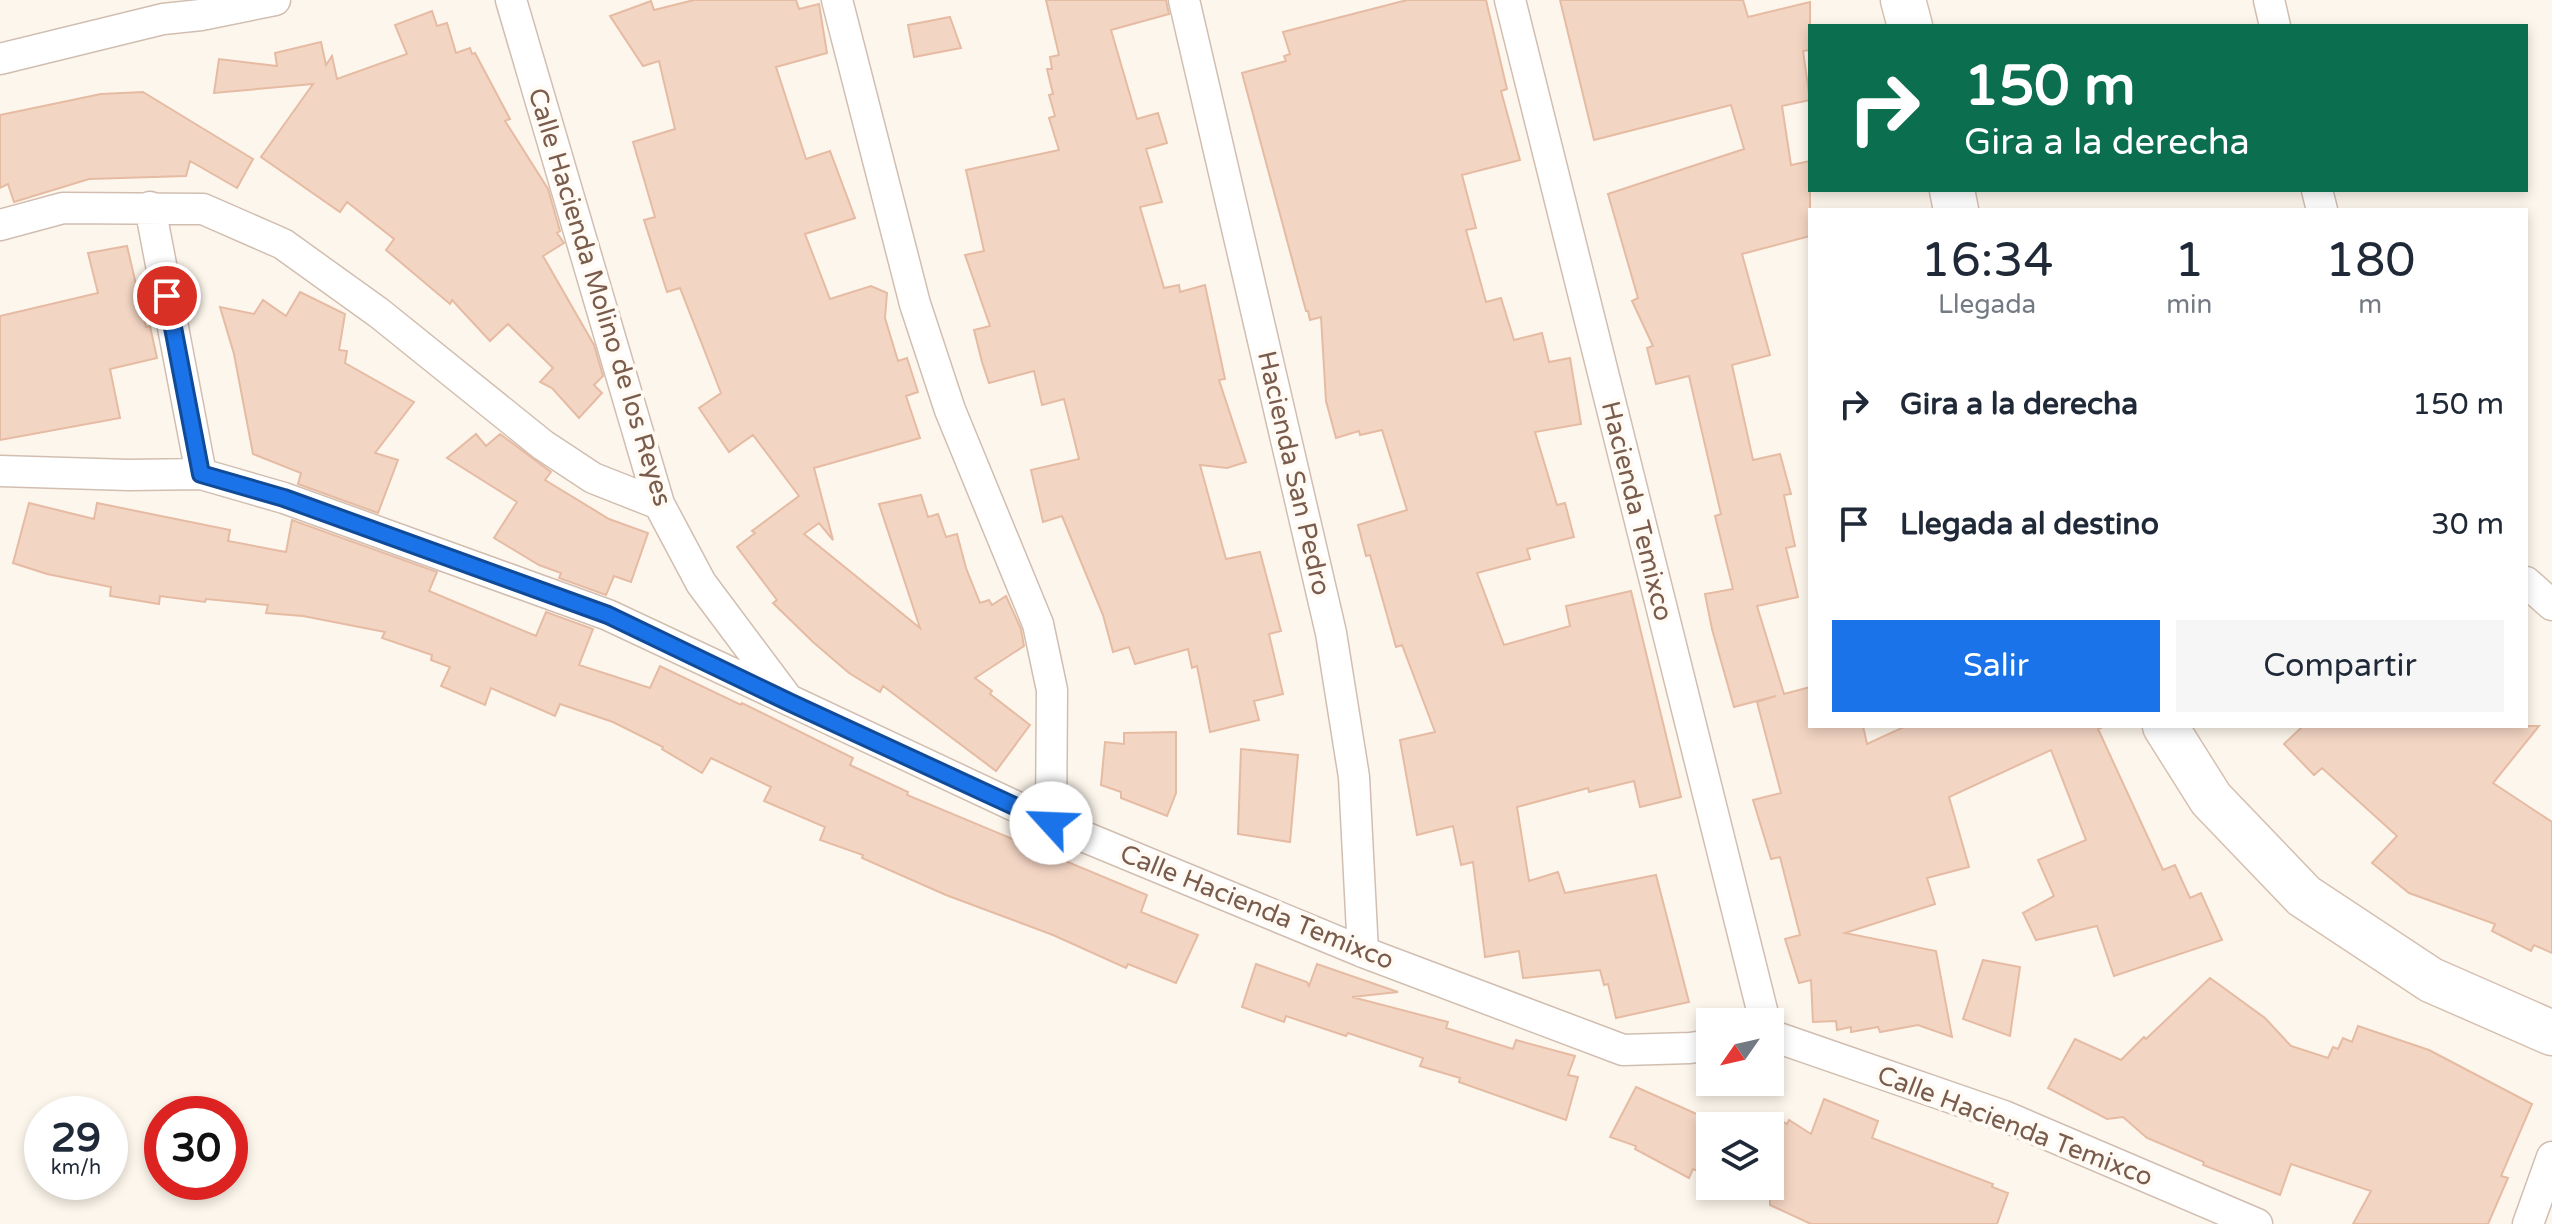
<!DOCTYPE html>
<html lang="es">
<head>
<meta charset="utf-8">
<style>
	:root { --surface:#fff; --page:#f6f6f7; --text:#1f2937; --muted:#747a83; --accent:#1a73e8 }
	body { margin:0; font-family:"Varela Round",sans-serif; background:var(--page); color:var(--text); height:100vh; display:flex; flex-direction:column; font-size:30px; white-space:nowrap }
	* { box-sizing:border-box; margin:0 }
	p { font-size:26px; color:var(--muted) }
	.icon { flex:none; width:44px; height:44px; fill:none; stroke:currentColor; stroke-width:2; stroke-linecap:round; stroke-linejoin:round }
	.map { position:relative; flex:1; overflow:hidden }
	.sheet { position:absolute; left:1808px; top:208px; width:720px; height:520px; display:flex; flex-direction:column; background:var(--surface); border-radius:0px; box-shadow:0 4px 12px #0003 }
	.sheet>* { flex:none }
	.hud { position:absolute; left:1808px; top:24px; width:720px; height:168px; border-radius:0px; box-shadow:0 4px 12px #0003; background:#0b6e4f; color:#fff; overflow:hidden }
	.needle { width:52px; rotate:236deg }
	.controls { position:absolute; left:1696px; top:1008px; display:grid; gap:16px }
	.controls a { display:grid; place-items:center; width:88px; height:88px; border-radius:0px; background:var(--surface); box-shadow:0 4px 12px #0003; font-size:40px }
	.speed { position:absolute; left:24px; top:1096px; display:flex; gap:16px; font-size:40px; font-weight:700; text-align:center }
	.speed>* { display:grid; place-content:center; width:104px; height:104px; border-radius:50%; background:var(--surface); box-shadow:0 4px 12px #0003; line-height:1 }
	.speed small { font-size:20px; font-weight:400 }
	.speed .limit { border:12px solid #d22; background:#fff; color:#111 }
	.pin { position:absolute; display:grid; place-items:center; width:68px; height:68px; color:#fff; margin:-34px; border:4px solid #fff; border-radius:50%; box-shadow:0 2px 8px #0007 }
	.me { position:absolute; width:88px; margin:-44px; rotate:295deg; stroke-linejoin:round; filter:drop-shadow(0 0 6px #0008) }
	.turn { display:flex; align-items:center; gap:28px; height:168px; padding:0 24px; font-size:36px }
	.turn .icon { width:104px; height:104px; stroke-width:2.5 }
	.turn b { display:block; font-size:56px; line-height:68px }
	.eta { display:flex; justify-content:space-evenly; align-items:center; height:136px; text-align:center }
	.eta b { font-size:48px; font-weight:600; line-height:56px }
	.primary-button { display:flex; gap:16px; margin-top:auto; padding:16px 24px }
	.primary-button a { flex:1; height:92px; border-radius:0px; background:var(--accent); color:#fff; font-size:32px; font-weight:600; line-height:92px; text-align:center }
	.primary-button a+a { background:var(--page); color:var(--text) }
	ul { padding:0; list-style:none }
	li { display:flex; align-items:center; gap:24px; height:120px; padding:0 24px }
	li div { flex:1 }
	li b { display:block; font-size:30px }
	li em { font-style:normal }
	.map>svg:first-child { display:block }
</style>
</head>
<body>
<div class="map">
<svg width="2552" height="1224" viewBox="0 0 2552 1224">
	<rect width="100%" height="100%" fill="#fdf6ec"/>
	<path fill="#f3d5c3" stroke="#e6bba3" stroke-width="2" d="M694,0H796L799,9L819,4L827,53L776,67L806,159L830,151L855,218L805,234L830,299L871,286L887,293L885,318L898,361L907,358L918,392L906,396L920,438L814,468L833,540L819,523L804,534L920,628L879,504L921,495L928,517L938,514L946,537L957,534L966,568L980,603L989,600L992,605L1006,596L1021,629L1024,646L975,678L992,691L990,694L1030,725L996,771L883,686L880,692L849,673L813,642L773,603L777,600L737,547L755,533L752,531L799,496L753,435L729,452L699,408L721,393L680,288L667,292L644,220L655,217L633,142L675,129L659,61L643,66L610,16L651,1L654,10Z
		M1046,0H1166L1169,14L1111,30L1137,119L1158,113L1167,143L1146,149L1162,202L1140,207L1164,288L1179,285L1180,292L1205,285L1225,379L1219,380L1246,462L1227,468L1200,465L1226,559L1260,552L1281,631L1269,634L1283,694L1254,701L1259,720L1210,732L1197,666L1192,668L1188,649L1135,664L1129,647L1113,652L1103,615L1062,516L1043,522L1031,470L1079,459L1064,399L1042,405L1034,371L989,383L982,362L974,330L990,326L965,255L984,251L966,170L1059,150L1049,118L1055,116L1049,95L1053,94L1047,69H1052L1050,57L1059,55Z
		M1407,0H1486L1507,89L1501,91L1520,160L1462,175L1476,228L1466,230L1486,302L1501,298L1514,340L1542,333L1549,362L1570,358L1581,424L1535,432L1557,505L1565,503L1574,537L1527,549L1530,559L1477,573L1504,645L1570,626L1566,606L1631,591L1681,797L1640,807L1634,781L1589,792L1588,788L1517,807L1529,881L1558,872L1565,893L1656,875L1689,1002L1616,1018L1608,984L1604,985L1600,970L1523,978L1519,951L1485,957L1473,862L1461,865L1453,826L1417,835L1400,740L1435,732L1402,645L1396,647L1370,555L1366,556L1358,525L1407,510L1382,430L1360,435L1359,431L1336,438L1326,401L1321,317L1310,320L1308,311H1306L1242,73L1286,61L1284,56L1290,54L1283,32Z
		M1560,0H1743L1748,17L1810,2V50L1803,51L1810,100L1782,106L1791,165L1810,161V236L1742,254L1770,355L1732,365L1753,460L1780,454L1791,494L1784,495L1795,546L1786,548L1798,597L1757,606L1784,694L1810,687V726H1863L1867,744L1906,726H2105L2098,729L2163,870L2175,865L2190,898L2201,893L2222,940L2114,976L2097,926L2036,940L2023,913L2054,896L2038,860L2086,840L2051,750L1949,797L1969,867L1927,878L1935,904L1845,933L1936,951L1952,1037L1918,1025L1880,1032L1878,1027L1851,1032V1027L1837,1030L1836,1021L1813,1022L1811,980L1799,983L1785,939L1800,935L1780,857L1771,859L1753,800L1781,793L1757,702L1776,696L1734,707L1712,629L1705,594L1733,589L1715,516L1721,514L1689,376L1656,384L1647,348L1653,346L1632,301L1638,298L1608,194L1744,149L1731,105L1594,140Z
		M432,11L437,26L447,23L456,53L470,48L472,54L475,53L510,119L505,121L548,189L560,231L557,233L564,243L543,256L594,345L603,376L594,385L602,393L579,418L552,388L540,382L553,368L508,324L490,341L452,300L450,304L386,250L394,239L347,202L340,212L261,157L313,84L214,93L219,59L277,66L275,53L321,42L326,65L332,56L337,79L407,54L395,25Z
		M950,17L961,48L914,57L908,25Z
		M143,92L253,159L237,188L190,161L186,176L89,179L14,202L8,184L0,188V115L101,94Z
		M127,246L146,327L150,326L157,358L110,369L120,418L0,440V316L98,293L88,253Z
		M300,292L345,314L339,350L347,351L345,363L414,402L375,453L398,460L378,513L298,484L301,473L253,454L234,354L220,307L254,314L263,300L286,316Z
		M476,434L486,446L500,434L551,472L545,480L609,519L648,533L631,582L614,576L606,595L559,578L561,573L539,565L494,538L517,502L447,458Z
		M29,503L94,519L97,503L230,530L228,541L286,552L292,520L437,572L429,591L536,636L546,612L593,629L579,665L650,688L660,666L741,705L742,703L853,758L850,765L908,792L907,795L1147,895L1141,912L1198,935L1176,983L1128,964L1126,968L1053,935L946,895L862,858L863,855L820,840L825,827L764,801L771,787L711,758L702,773L662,749L663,747L613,722L560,704L555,716L491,688L485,705L441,686L450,667L431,660L432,655L382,638L385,632L303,616L266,613L268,605L206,599L205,602L160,596L159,604L110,596L111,587L47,574L13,563Z
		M2303,726H2539L2493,783L2552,822V953L2534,945L2531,951L2492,931L2495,924L2409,893L2372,863L2397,836L2322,768L2314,775L2284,744Z
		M1176,732V793L1167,816L1121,798V792L1101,785L1105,742L1124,744V733Z
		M1241,749L1298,755L1290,842L1238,834Z
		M1983,960L2020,967L2010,1036L1963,1019Z
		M1256,964L1307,982L1309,986L1317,964L1398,992L1352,997L1448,1022L1446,1028L1513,1049L1516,1040L1575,1056L1568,1075L1578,1077L1566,1120L1459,1082L1460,1078L1420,1066L1423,1058L1348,1033L1346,1036L1286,1016L1284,1022L1242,1007Z
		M2210,978L2265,1018L2291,1046L2328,1058L2333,1047L2338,1049L2343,1038L2352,1042L2358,1026L2429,1050L2532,1104L2501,1176L2508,1178L2488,1224H2353L2371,1191L2291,1164L2280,1195L2203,1165L2204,1162L2147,1138L2123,1117L2107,1119L2048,1088L2075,1039L2121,1060L2144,1037L2146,1039Z
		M1636,1087L1710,1120V1176L1693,1169L1689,1178L1635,1149L1636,1146L1610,1137Z
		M1824,1099L1878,1121L1872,1138L1993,1184L1992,1187L2008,1193L1997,1224H1811L1770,1205V1114L1787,1124L1789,1120L1811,1134Z"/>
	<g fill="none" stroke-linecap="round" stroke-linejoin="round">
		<g stroke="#d1beb0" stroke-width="33">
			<path id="street" d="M511,0L659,504L701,583L787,698
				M837,0L915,304L950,410L1038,624L1052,690L1051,823
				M1184,0L1331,633L1354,777L1363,952
				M1510,0L1765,1022
				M2269,0L2275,26
				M0,59L163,19L201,15L275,0
				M2317,190L2322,210
				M150,207L201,474
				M0,225L63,208L203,209L283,244L379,313L543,445L593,478L659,504
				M0,471L129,475L201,474L284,498L608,615L1051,823L1363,952L1623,1050L1690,1048L1710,1045
				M2526,582L2552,605
				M1770,1035L2004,1116L2257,1224
				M2528,1224L2552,1157"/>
		</g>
		<g stroke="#d6c0b0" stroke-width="47">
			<path id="secondary" d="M1903,0L1910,26
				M1952,190L1956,210
				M2165,726L2211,799L2304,896L2431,980L2552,1033"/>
		</g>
		<use href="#street" stroke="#fff" stroke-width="30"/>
		<use href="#secondary" stroke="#fff" stroke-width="44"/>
	</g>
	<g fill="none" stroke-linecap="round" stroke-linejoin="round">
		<g stroke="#114b97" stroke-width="20">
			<path id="route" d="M167,296L201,474L284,498L608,615L791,703L1051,823"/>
		</g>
		<use href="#route" stroke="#1a73e8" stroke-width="14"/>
	</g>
	<g text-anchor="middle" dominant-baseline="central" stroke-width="8" stroke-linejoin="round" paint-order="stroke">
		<g font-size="26" fill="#7a5c4d" stroke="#fffaf3">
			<text transform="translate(600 297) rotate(73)">Calle Hacienda Molino de los Reyes</text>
			<text transform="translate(1294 473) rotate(77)">Hacienda San Pedro</text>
			<text transform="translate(1637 511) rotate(76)">Hacienda Temixco</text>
			<text transform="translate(1257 907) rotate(22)">Calle Hacienda Temixco</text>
			<text transform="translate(2015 1126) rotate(21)">Calle Hacienda Temixco</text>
		</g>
	</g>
</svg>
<div class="controls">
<a><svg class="needle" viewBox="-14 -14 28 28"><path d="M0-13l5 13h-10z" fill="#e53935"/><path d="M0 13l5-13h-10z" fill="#747a83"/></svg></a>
<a><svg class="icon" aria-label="layers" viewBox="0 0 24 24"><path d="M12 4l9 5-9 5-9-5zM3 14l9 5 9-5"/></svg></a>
</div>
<div class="speed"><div>29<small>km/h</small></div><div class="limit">30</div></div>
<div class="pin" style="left:167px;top:296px;background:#d93025"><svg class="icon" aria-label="arrive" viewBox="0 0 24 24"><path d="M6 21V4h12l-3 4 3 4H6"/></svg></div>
<svg class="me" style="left:1051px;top:823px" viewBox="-20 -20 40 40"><circle r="19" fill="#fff"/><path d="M0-13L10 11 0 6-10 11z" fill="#1a73e8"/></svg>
<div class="hud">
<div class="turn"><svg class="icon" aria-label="right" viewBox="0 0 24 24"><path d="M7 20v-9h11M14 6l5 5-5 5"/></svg><div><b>150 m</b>Gira a la derecha</div></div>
</div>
<section class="sheet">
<div class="eta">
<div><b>16:34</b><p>Llegada</p></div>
<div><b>1</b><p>min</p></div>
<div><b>180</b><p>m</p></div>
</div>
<ul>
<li><svg class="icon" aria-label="right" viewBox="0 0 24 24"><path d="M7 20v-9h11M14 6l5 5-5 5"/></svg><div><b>Gira a la derecha</b></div><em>150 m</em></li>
<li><svg class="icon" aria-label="arrive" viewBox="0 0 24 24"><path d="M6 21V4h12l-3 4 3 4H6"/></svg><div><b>Llegada al destino</b></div><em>30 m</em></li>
</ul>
<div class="primary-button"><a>Salir</a><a>Compartir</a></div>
</section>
</div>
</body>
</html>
